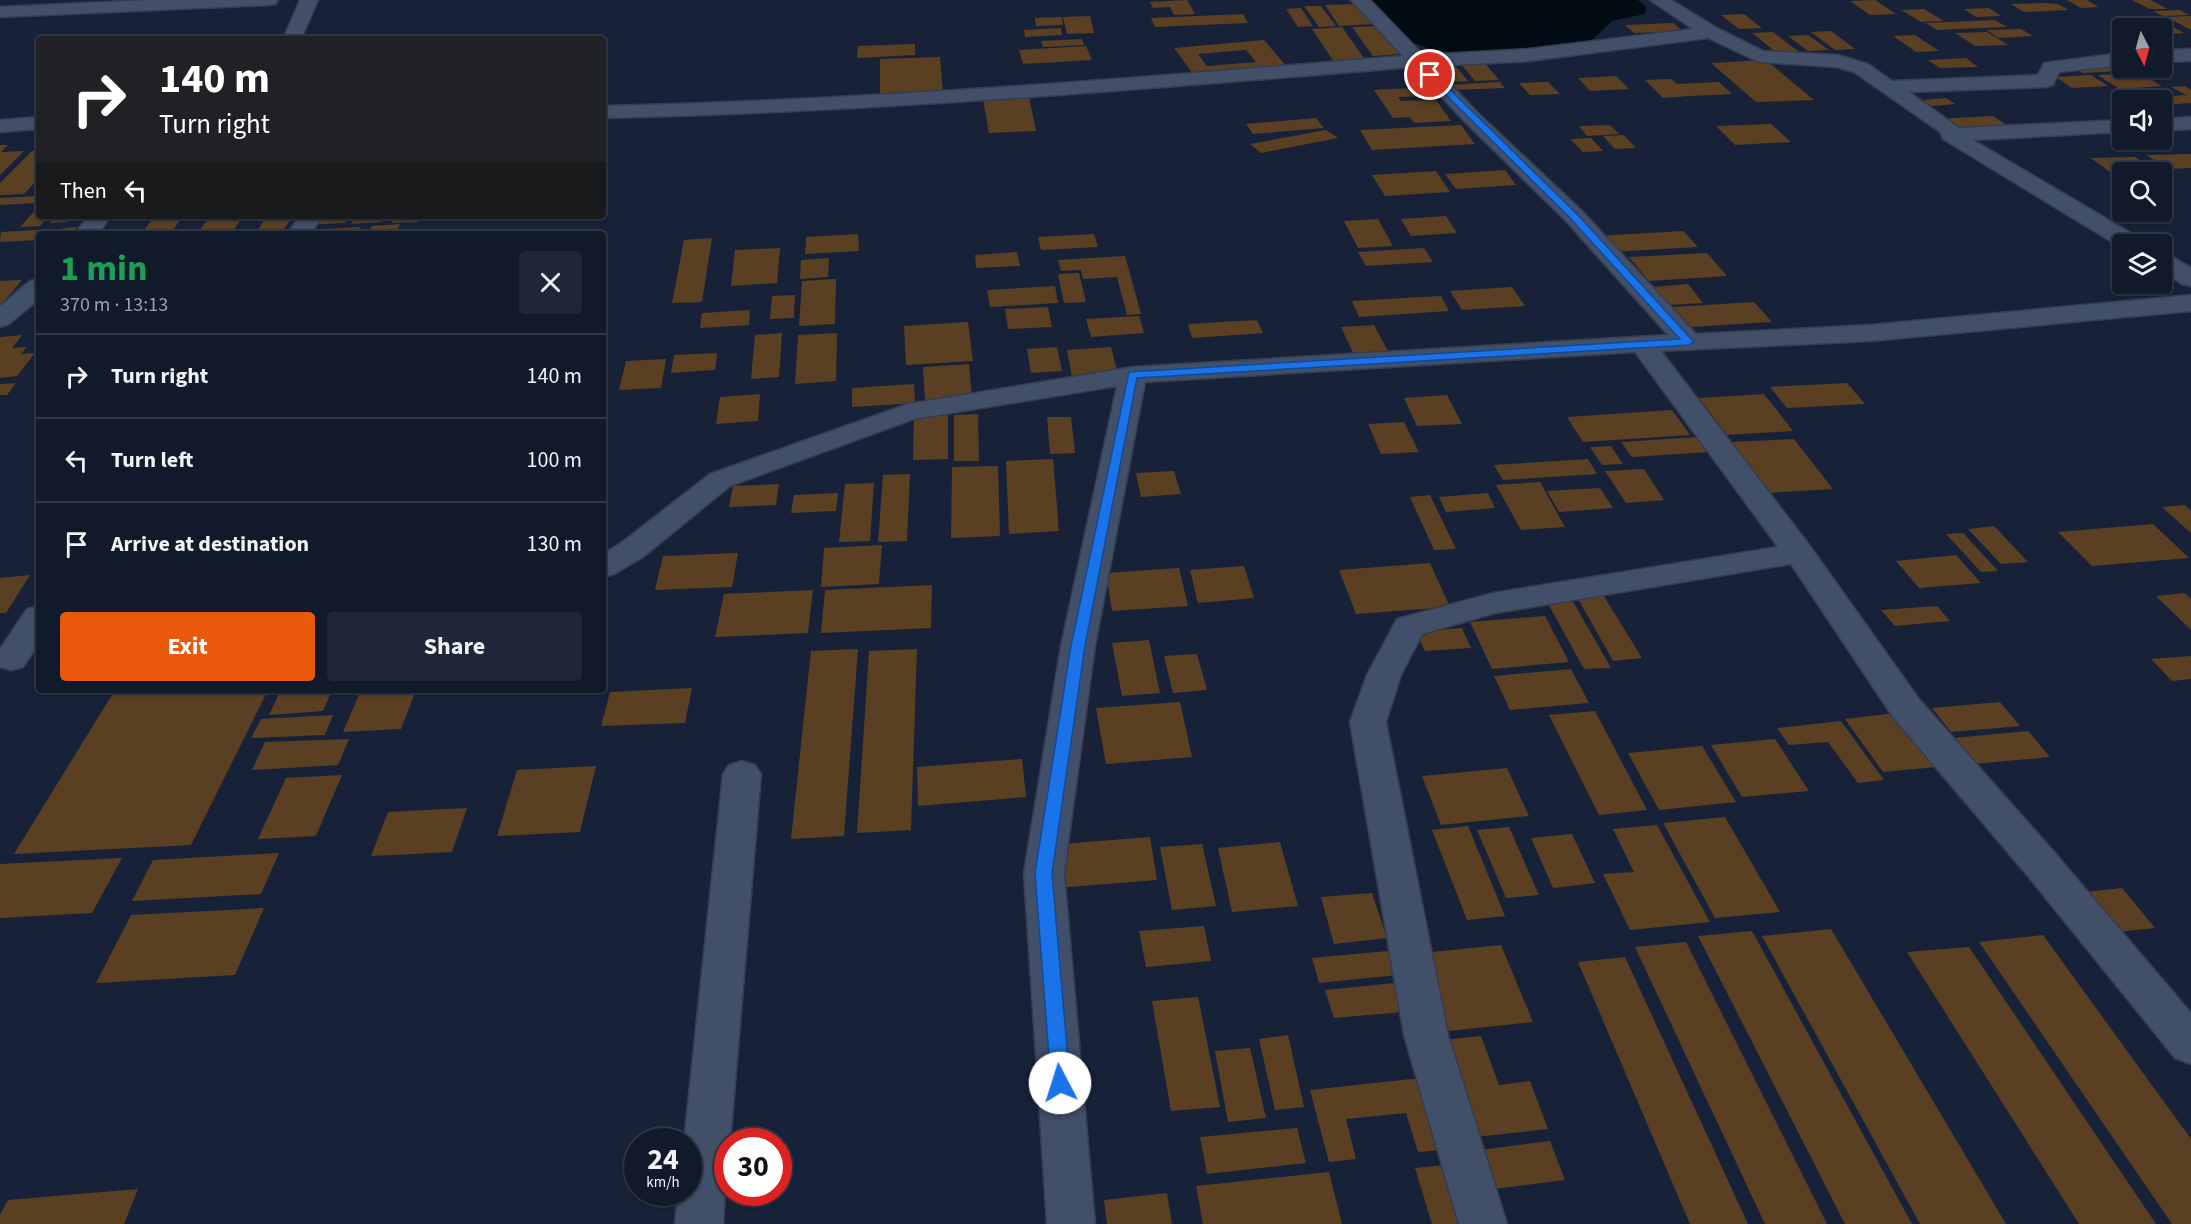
<!DOCTYPE html>
<html lang="en">
<head>
<meta charset="utf-8">
<style>
	:root { --surface:#111a2b; --page:#1e2737; --text:#f1f3f6; --muted:#9ca1a9; --line:#303847; --accent:#ea580c }
	body { margin:0; font-family:"Source Sans 3",sans-serif; background:var(--page); color:var(--text); height:100vh; display:flex; flex-direction:column; font-size:22px; white-space:nowrap }
	* { box-sizing:border-box; margin:0 }
	p { font-size:20px; color:var(--muted) }
	.icon { flex:none; width:33px; height:33px; fill:none; stroke:currentColor; stroke-width:2; stroke-linecap:round; stroke-linejoin:round }
	.map { position:relative; flex:1; overflow:hidden }
	.sheet { position:absolute; left:36px; top:231px; width:570px; height:462px; display:flex; flex-direction:column; background:var(--surface); border-radius:6px; box-shadow:0 2px 4px #0004,0 0 0 2px var(--line) }
	.sheet>* { flex:none }
	.hud { position:absolute; left:36px; top:36px; width:570px; height:183px; border-radius:6px; box-shadow:0 2px 4px #0004,0 0 0 2px var(--line); background:#202124; color:#fff; overflow:hidden }
	.needle { width:39px; rotate:174deg }
	.buttons { position:absolute; left:2112px; top:18px; display:grid; gap:12px }
	.buttons a { display:grid; place-items:center; width:60px; height:60px; border-radius:6px; background:var(--surface); box-shadow:0 2px 4px #0004,0 0 0 2px var(--line); font-size:30px }
	.speed { position:absolute; left:624px; top:1128px; display:flex; gap:12px; font-size:30px; font-weight:700; text-align:center }
	.speed>* { display:grid; place-content:center; width:78px; height:78px; border-radius:50%; background:var(--surface); box-shadow:0 2px 4px #0004,0 0 0 2px var(--line); line-height:1 }
	.speed small { font-size:15px; font-weight:400 }
	.speed .limit { border:9px solid #d22; background:#fff; color:#111 }
	.pin { position:absolute; display:grid; place-items:center; width:51px; height:51px; color:#fff; margin:-26px; border:3px solid #fff; border-radius:50%; box-shadow:0 2px 6px #0007 }
	.me { position:absolute; width:66px; margin:-33px; rotate:355deg; stroke-linejoin:round; filter:drop-shadow(0 0 4px #0008) }
	.turn { display:flex; align-items:center; gap:21px; height:126px; padding:0 24px; font-size:27px }
	.turn .icon { width:78px; height:78px; stroke-width:2.5 }
	.turn b { display:block; font-size:42px; line-height:51px }
	.then { display:flex; align-items:center; height:57px; padding:0 24px; background:#0003; gap:12px; font-size:22px }
	.round { display:grid; place-items:center; flex:none; width:63px; height:63px; border-radius:6px; background:var(--page) }
	.head { display:flex; align-items:center; justify-content:space-between; height:102px; padding:0 24px }
	h1 { font-size:36px; font-weight:700; line-height:45px; color:#1e9e55 }
	.action { display:flex; gap:12px; margin-top:auto; padding:12px 24px }
	.action a { flex:1; height:69px; border-radius:6px; background:var(--accent); color:#fff; font-size:24px; font-weight:700; line-height:69px; text-align:center }
	.action a+a { background:var(--page); color:var(--text) }
	ul { padding:0; list-style:none }
	li { display:flex; align-items:center; gap:18px; height:84px; padding:0 24px; border-top:2px solid var(--line) }
	li div { flex:1 }
	li b { display:block; font-size:22px }
	li em { font-style:normal }
	.map>svg:first-child { display:block }
</style>
</head>
<body>
<div class="map">
<svg width="2191" height="1224" viewBox="0 0 2191 1224">
	<rect width="100%" height="100%" fill="#172239"/>
	<path fill="#000b13" d="M1372,0H1638L1646,7L1645,14L1612,21L1592,40L1570,45L1455,53L1430,49L1406,40Z"/>
	<path fill="#5b3f23" fill-rule="evenodd" d="M1187,0L1195,14L1174,15L1170,7L1153,8L1150,2Z
		M1875,0L1896,14L1870,15L1850,1Z
		M2067,0H2087L2099,7L2081,8Z
		M2132,0H2151L2167,9H2150Z
		M2044,3L2058,4L2069,10L2024,12L2011,4Z
		M1359,4L1374,24L1339,26L1325,5Z
		M1304,6H1321L1336,26L1319,27Z
		M1301,8L1313,26L1298,27L1286,9Z
		M1989,8L2001,16L1976,17L1964,9Z
		M1924,9L1944,21L1921,22L1901,10Z
		M2180,10L2189,15L2163,16L2153,11Z
		M1243,14L1248,23L1155,27L1151,18Z
		M1744,14L1762,28L1739,29L1721,15Z
		M1090,16L1094,33L1067,34L1063,17Z
		M2191,16V30L2166,17Z
		M1062,17L1063,25L1036,26L1035,18Z
		M1995,20L2007,27L1937,30L1926,23Z
		M2162,21L2184,33L2169,34L2147,22Z
		M1673,23L1683,31L1634,33L1625,25Z
		M1379,26L1400,54L1373,56L1352,27Z
		M1342,27L1366,61L1334,62L1312,29Z
		M1061,28L1062,35L1025,37L1024,30Z
		M2021,29L2033,36L1998,38L1987,30Z
		M1831,31L1855,49L1835,50L1811,32Z
		M1773,32L1799,52L1777,53L1752,33Z
		M1987,32L2008,45L1975,46L1955,33Z
		M1808,35L1829,50L1808,51L1788,36Z
		M1915,35L1939,51L1916,52L1893,36Z
		M1082,39L1084,45L1043,47L1041,41Z
		M1264,40L1287,67L1194,75L1174,48ZM1246,50L1256,62L1207,66L1198,54Z
		M915,44V55L857,58L858,46Z
		M1086,46L1092,60L1023,64L1019,50Z
		M940,57L943,93L880,96V59Z
		M1966,58L1978,67L1940,68L1928,60Z
		M1766,60L1814,100L1756,102L1711,63Z
		M1484,62L1499,80L1475,81L1460,63Z
		M2122,63V68H2134L2139,70L2083,73L2071,66Z
		M1454,64L1468,81L1450,82L1437,65Z
		M2139,73L2162,86L2120,89L2097,75Z
		M2091,75L2108,86L2072,88L2056,77Z
		M1616,76L1629,89L1590,91L1578,78Z
		M1671,79L1677,84L1719,82L1732,94L1690,96L1685,91L1690,96L1663,98L1645,80Z
		M1500,82L1505,88L1452,90L1447,85Z
		M1548,82L1560,94L1530,95L1519,83Z
		M2185,86L2191,90V103L2162,105V100H2143L2132,94L2167,92L2173,96L2186,95L2171,87Z
		M1432,87L1439,96L1398,97L1401,101L1436,100L1451,121L1414,123L1410,117L1393,118L1374,90Z
		M1029,97L1036,131L989,133L983,99Z
		M1946,98L1955,104L1931,106L1923,100Z
		M1993,116L2011,128L1951,132L1934,119Z
		M1316,118L1324,128L1253,134L1246,124Z
		M1771,124L1791,142L1735,145L1716,126Z
		M1461,125L1475,144L1372,150L1360,130Z
		M1610,125L1619,134L1587,136L1579,126Z
		M1326,130L1338,138L1261,153L1250,144Z
		M1624,135L1636,148L1615,149L1603,136Z
		M1591,138L1603,151L1583,152L1570,139Z
		M0,145H8L1,152L24,151L0,175Z
		M39,150V178L24,194L0,195V183L32,151Z
		M2191,154V168L2166,169L2147,155Z
		M2135,157L2155,170L2110,172L2091,158Z
		M1505,170L1516,185L1456,189L1445,174Z
		M1436,171L1450,192L1385,196L1372,175Z
		M39,196L36,203L0,205V198Z
		M39,206V216H49L40,226L20,227Z
		M56,216H73L68,222L50,223Z
		M155,216H183L170,234H141Z
		M267,216H293L281,234H255Z
		M308,216H348L345,223L303,225Z
		M355,216H386L382,222L351,224Z
		M395,216H421L418,222L391,223Z
		M1446,216L1457,233L1411,236L1401,219Z
		M242,218L231,234H197L207,220Z
		M1378,219L1393,246L1358,248L1344,221Z
		M400,224L395,234H368L372,226Z
		M77,227L71,234H52L57,229Z
		M361,227L357,234H301L303,230Z
		M52,229L49,234H39V240L0,242L1,232Z
		M1683,231L1698,247L1611,252L1598,236Z
		M858,234L859,251L805,254L806,237Z
		M1094,234L1098,247L1041,250L1038,237Z
		M712,238L702,302L672,303L684,240Z
		M780,248L777,283L731,286L735,250Z
		M1424,248L1433,262L1366,266L1358,252Z
		M1017,252L1020,266L976,268L975,255Z
		M1707,253L1727,276L1649,281L1629,257Z
		M1125,256L1141,314L1127,315L1117,277L1083,279L1081,270L1061,271L1058,260Z
		M829,258L828,277L800,279L801,260Z
		M1079,273L1086,302L1064,303L1058,274Z
		M836,279L835,324L799,326L802,281Z
		M22,280L0,306V281Z
		M1688,284L1703,303L1667,305L1652,287Z
		M1055,286L1058,303L990,307L987,290Z
		M1512,287L1525,306L1462,310L1450,291Z
		M795,295L794,318L770,319L772,296Z
		M1441,296L1449,311L1359,317L1352,301Z
		M1754,302L1772,322L1689,327L1673,307Z
		M1048,307L1052,327L1008,329L1005,309Z
		M750,310L749,325L700,328L702,313Z
		M1139,316L1144,333L1091,337L1086,319Z
		M1257,320L1263,333L1192,338L1188,324Z
		M968,322L973,361L906,365L904,326Z
		M1374,325L1390,355L1355,357L1341,327Z
		M782,333L779,377L751,379L755,335Z
		M837,333L836,381L795,384L798,335Z
		M22,335L12,348L27,347L21,354L35,353L17,376L0,378V337Z
		M1057,347L1062,371L1031,373L1027,349Z
		M1111,347L1118,374L1072,377L1067,350Z
		M717,353L715,370L671,373L674,355Z
		M666,359L661,388L619,390L626,361Z
		M969,364L972,397L925,400L923,367Z
		M16,383L7,395H0V384Z
		M1847,383L1865,404L1787,408L1770,387Z
		M914,384L915,403L852,407V388Z
		M760,394L758,421L716,424L720,397Z
		M1764,394L1793,431L1727,435L1699,398Z
		M1447,395L1462,424L1417,426L1404,398Z
		M1672,410L1690,435L1583,442L1567,417Z
		M948,414V459L913,460L914,415Z
		M978,414L979,461H954V415Z
		M1047,417H1071L1075,453L1050,454Z
		M1404,422L1419,452L1381,454L1368,424Z
		M1698,437L1709,452L1632,457L1621,442Z
		M1794,439L1833,489L1767,493L1730,442Z
		M1611,446L1623,464L1602,465L1590,447Z
		M1053,459L1059,531L1009,534L1006,461Z
		M1588,459L1597,474L1503,480L1494,465Z
		M998,466L1000,536L951,538L952,467Z
		M1644,469L1664,500L1626,503L1605,471Z
		M1174,471L1181,494L1141,497L1136,473Z
		M910,474L907,541L878,542L883,475Z
		M1540,482L1565,527L1521,530L1496,485Z
		M874,483L870,541L839,542L845,484Z
		M779,484L776,505L729,507L733,486Z
		M1600,488L1613,508L1559,512L1547,491Z
		M838,493L836,511L791,513L794,495Z
		M1488,493L1495,508L1446,512L1439,497Z
		M1430,495L1456,549L1434,550L1410,497Z
		M2185,505L2191,511V533L2162,507Z
		M2153,524L2189,558L2092,566L2058,532Z
		M1994,526L2028,562L2001,564L1968,529Z
		M1963,533L1998,571L1981,572L1946,534Z
		M882,545L879,584L821,587L824,548Z
		M738,553L732,587L655,590L663,556Z
		M1956,555L1981,583L1919,588L1896,561Z
		M1430,563L1450,607L1356,614L1339,570Z
		M1244,566L1254,598L1198,603L1190,570Z
		M1179,568L1188,606L1112,611L1106,573Z
		M30,575L6,613H0V578Z
		M932,585L931,628L821,633L825,590Z
		M813,590L808,633L715,637L724,594Z
		M1602,593L1642,658L1613,661L1576,595Z
		M2185,593L2191,599V630L2156,596Z
		M1571,598L1611,668L1584,669L1546,600Z
		M1937,606L1950,621L1895,626L1881,610Z
		M1545,616L1569,662L1492,669L1470,622Z
		M1462,628L1471,648L1425,651L1416,632Z
		M1149,640L1160,693L1122,696L1112,643Z
		M858,649L844,836L791,839L811,651Z
		M917,649L911,830L857,833L869,651Z
		M1197,654L1207,690L1173,693L1164,656Z
		M2191,656V679L2172,681L2151,659Z
		M1571,669L1589,703L1510,710L1494,676Z
		M692,688L685,723L601,726L610,692Z
		M115,690H268L191,845L14,854Z
		M281,690H332L323,711L269,715Z
		M361,690H416L401,729L343,732Z
		M1180,702L1192,757L1106,764L1096,708Z
		M2000,702L2020,726L1951,732L1932,708Z
		M1595,711L1647,810L1599,815L1549,715Z
		M1896,713L1937,767L1883,772L1845,719Z
		M333,715L325,735L251,738L261,719Z
		M1841,721L1884,780L1858,783L1828,742L1789,745L1777,728Z
		M2028,731L2050,757L1963,765L1943,739Z
		M349,739L338,765L252,770L265,742Z
		M1775,739L1809,791L1742,797L1711,745Z
		M1702,746L1736,802L1659,810L1628,753Z
		M1022,759L1026,797L918,806L917,767Z
		M596,766L580,832L497,836L517,770Z
		M1507,768L1529,816L1441,825L1422,776Z
		M342,775L316,836L258,839L286,778Z
		M467,808L452,852L371,856L388,812Z
		M1725,817L1780,912L1715,918L1663,823Z
		M1657,825L1710,922L1630,930L1603,874L1634,872L1613,829Z
		M1468,826L1505,916L1467,920L1432,830Z
		M1509,827L1539,895L1506,898L1477,830Z
		M1572,834L1595,883L1553,888L1531,838Z
		M1150,837L1157,880L1055,888L1049,845Z
		M1280,842L1298,906L1232,912L1218,848Z
		M1202,844L1216,906L1172,910L1160,847Z
		M279,853L261,894L132,901L153,860Z
		M122,858L92,913L0,918V864Z
		M2122,888L2155,928L2108,933L2077,893Z
		M1372,893L1387,938L1334,944L1321,897Z
		M264,908L235,975L96,983L131,915Z
		M1204,926L1211,961L1146,967L1139,931Z
		M1831,929L2006,1224H1920L1762,936Z
		M1752,931L1912,1224H1845L1698,936Z
		M2043,935L2191,1139V1224H2172L1979,942Z
		M1686,942L1827,1224H1765L1635,947Z
		M1501,945L1533,1022L1449,1031L1422,953Z
		M1969,947L2156,1224H2079L1907,952Z
		M1399,950L1407,974L1319,983L1312,958Z
		M1625,957L1748,1224H1690L1578,962Z
		M1405,982L1414,1011L1334,1018L1325,990Z
		M1198,997L1220,1107L1171,1111L1152,1001Z
		M1288,1035L1304,1107L1275,1110L1259,1039Z
		M1481,1036L1499,1085L1530,1081L1548,1129L1466,1138L1432,1041Z
		M1250,1048L1266,1118L1228,1122L1215,1051Z
		M1430,1077L1453,1149L1418,1152L1406,1113L1346,1119L1356,1159L1329,1162L1310,1090Z
		M1297,1128L1306,1163L1207,1174L1200,1137Z
		M1550,1141L1565,1180L1478,1191L1465,1152Z
		M1453,1164L1472,1224H1432L1415,1168Z
		M1329,1172L1342,1224H1203L1196,1186Z
		M138,1189L124,1224H0V1215L8,1200Z
		M1167,1193L1172,1224H1107L1104,1200Z"/>
	<g fill="none" stroke-linecap="round" stroke-linejoin="round">
		<g stroke="#343c50" stroke-width="3">
			<path id="minor" d="M150,0H278L275,4L269,5L0,17V7Z
				M300,0H318L301,39H283Z
				M1351,0H1370L1423,55L1529,49L1693,29L1650,0H1671L1717,28L1763,51L1838,55L1868,64L1892,81L2038,75L2044,63L2122,53V65L2059,72L2053,85L2046,87L1909,92L1959,128L2122,120V132L1973,140L2141,239L2145,244H2122V248L1943,139L1940,132L1854,72L1836,67L1759,62L1708,38L1529,61L1433,66L1477,112L1582,211L1696,334L1870,325L2191,295V311L1870,341L1661,351L1810,546L1919,699L2055,853L2191,1013V1064L2175,1058L2027,875L1893,717L1791,564L1495,613L1422,634L1401,675L1386,722L1448,1035L1507,1224H1459L1404,1035L1350,722L1367,675L1397,619L1493,593L1778,547L1635,352L1145,382L1095,646L1064,873L1095,1224H1047L1024,873L1061,646L1117,386L914,419L730,486L643,557L614,574L603,577V554L621,543L710,474L908,404L1133,367L1668,335L1566,221L1463,120L1413,67C1143,89 874,112 603,118V106C870,100 1137,78 1403,56Z
				M2191,49V61L2162,62V50Z
				M39,117V129L0,132V120Z
				M2191,117V129L2162,131V119Z
				M88,216H110L99,234H75Z
				M300,216H322L311,234H287Z
				M2162,254L2171,256L2191,268V286L2182,284L2162,271Z
				M39,279V299L9,324L0,327V306L30,281Z
				M39,606V643L23,667L11,670L0,667V649L27,609Z
				M742,761L755,765L761,774L730,1142H728L723,1224H675L678,1192H688V1142H684L723,774L729,765Z"/>
		</g>
		<use href="#minor" fill="#414f68" fill-rule="evenodd"/>
	</g>
	<path fill="#1a73e8" stroke="#114b97" stroke-width="1.5" d="M1427,73H1433L1577,214L1694,342L1689,345L1137,378L1085,646L1052,873L1070,1083L1067,1089L1060,1092L1054,1089L1051,1083L1035,873L1071,646L1129,372L1680,339L1570,218L1427,76Z"/>
</svg>
<div class="buttons">
<a><svg class="needle" viewBox="-14 -14 28 28"><path d="M0-13l5 13h-10z" fill="#e53935"/><path d="M0 13l5-13h-10z" fill="#9ca1a9"/></svg></a>
<a><svg class="icon" aria-label="sound" viewBox="0 0 24 24"><path d="M4 9h4l5-4v14l-5-4H4zM17 9q2 3 0 6"/></svg></a>
<a><svg class="icon" aria-label="search" viewBox="0 0 24 24"><circle cx="10" cy="10" r="6"/><path d="M15 15l6 6"/></svg></a>
<a><svg class="icon" aria-label="layers" viewBox="0 0 24 24"><path d="M12 4l9 5-9 5-9-5zM3 14l9 5 9-5"/></svg></a>
</div>
<div class="speed"><div>24<small>km/h</small></div><div class="limit">30</div></div>
<div class="pin" style="left:1430px;top:75px;background:#d93025"><svg class="icon" aria-label="arrive" viewBox="0 0 24 24"><path d="M6 21V4h12l-3 4 3 4H6"/></svg></div>
<svg class="me" style="left:1060px;top:1083px" viewBox="-20 -20 40 40"><circle r="19" fill="#fff"/><path d="M0-13L10 11 0 6-10 11z" fill="#1a73e8"/></svg>
<div class="hud">
<div class="turn"><svg class="icon" aria-label="right" viewBox="0 0 24 24"><path d="M7 20v-9h11M14 6l5 5-5 5"/></svg><div><b>140 m</b>Turn right</div></div>
<div class="then">Then<svg class="icon" aria-label="left" viewBox="0 0 24 24"><path d="M17 20v-9H6M10 6l-5 5 5 5"/></svg></div>
</div>
<section class="sheet">
<div class="head"><div><h1>1 min</h1><p>370 m · 13:13</p></div><a class="round"><svg class="icon" aria-label="close" viewBox="0 0 24 24"><path d="M6 6l12 12M18 6L6 18"/></svg></a></div>
<ul>
<li><svg class="icon" aria-label="right" viewBox="0 0 24 24"><path d="M7 20v-9h11M14 6l5 5-5 5"/></svg><div><b>Turn right</b></div><em>140 m</em></li>
<li><svg class="icon" aria-label="left" viewBox="0 0 24 24"><path d="M17 20v-9H6M10 6l-5 5 5 5"/></svg><div><b>Turn left</b></div><em>100 m</em></li>
<li><svg class="icon" aria-label="arrive" viewBox="0 0 24 24"><path d="M6 21V4h12l-3 4 3 4H6"/></svg><div><b>Arrive at destination</b></div><em>130 m</em></li>
</ul>
<div class="action"><a>Exit</a><a>Share</a></div>
</section>
</div>
</body>
</html>
